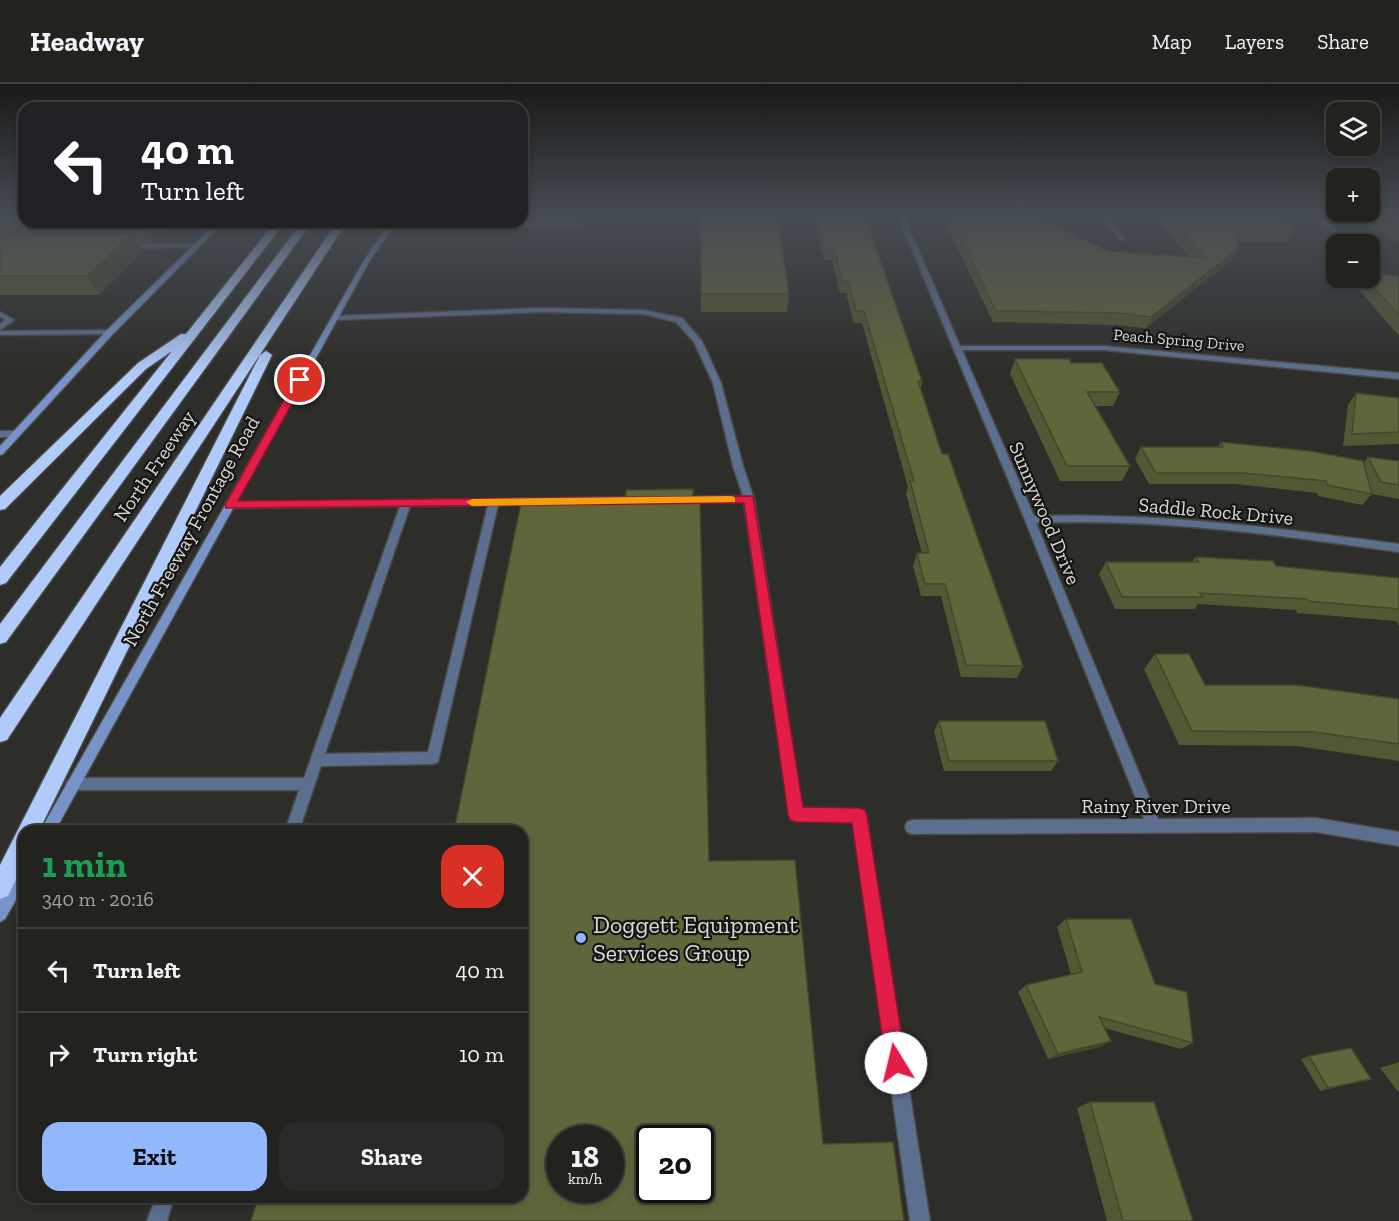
<!DOCTYPE html>
<html lang="en">
<head>
<meta charset="utf-8">
<style>
	:root { --surface:#22221f; --page:#2a2a28; --text:#f1f3f6; --muted:#a2a4a4; --line:#3f3f3d; --accent:#93b7fd }
	body { margin:0; font-family:"Zilla Slab",serif; background:var(--page); color:var(--text); height:100vh; display:flex; flex-direction:column; font-size:22px; white-space:nowrap }
	* { box-sizing:border-box; margin:0 }
	p { font-size:20px; color:var(--muted) }
	.icon { flex:none; width:33px; height:33px; fill:none; stroke:currentColor; stroke-width:2; stroke-linecap:round; stroke-linejoin:round }
	.map { position:relative; flex:1; overflow:hidden }
	.details { position:absolute; left:18px; top:741px; width:510px; height:378px; display:flex; flex-direction:column; background:var(--surface); border-radius:18px; box-shadow:0 3px 9px #0003,0 0 0 2px var(--line) }
	.details>* { flex:none }
	.top-card { position:absolute; left:18px; top:18px; width:510px; height:126px; border-radius:18px; box-shadow:0 3px 9px #0003,0 0 0 2px var(--line); background:#202124; color:#fff; overflow:hidden }
	.tools { position:absolute; left:1326px; top:18px; display:grid; gap:12px }
	.tools a { display:grid; place-items:center; width:54px; height:54px; border-radius:12px; background:var(--surface); box-shadow:0 3px 9px #0003,0 0 0 2px var(--line); font-size:30px }
	.speed { position:absolute; left:546px; top:1041px; display:flex; gap:12px; font-size:30px; font-weight:700; text-align:center }
	.speed>* { display:grid; place-content:center; width:78px; height:78px; border-radius:50%; background:var(--surface); box-shadow:0 3px 9px #0003,0 0 0 2px var(--line); line-height:1 }
	.speed small { font-size:15px; font-weight:400 }
	.speed .limit { border:3px solid #111; border-radius:9px; background:#fff; color:#111 }
	.pin { position:absolute; display:grid; place-items:center; width:51px; height:51px; color:#fff; margin:-26px; border:3px solid #fff; border-radius:50%; box-shadow:0 2px 6px #0007 }
	.me { position:absolute; width:66px; margin:-33px; rotate:351deg; stroke-linejoin:round; filter:drop-shadow(0 0 4px #0008) }
	.turn { display:flex; align-items:center; gap:21px; height:126px; padding:0 24px; font-size:27px }
	.turn .icon { width:78px; height:78px; stroke-width:2.5 }
	.turn b { display:block; font-size:42px; line-height:51px }
	.round { display:grid; place-items:center; flex:none; width:63px; height:63px; border-radius:18px; background:var(--page) }
	.headline { display:flex; align-items:center; justify-content:space-between; height:102px; padding:0 24px }
	h1 { font-size:36px; font-weight:700; line-height:45px; color:#1e9e55 }
	.primary-button { display:flex; gap:12px; margin-top:auto; padding:12px 24px }
	.primary-button a { flex:1; height:69px; border-radius:18px; background:var(--accent); color:#111; font-size:24px; font-weight:700; line-height:69px; text-align:center }
	.primary-button a+a { background:var(--page); color:var(--text) }
	ul { padding:0; list-style:none }
	li { display:flex; align-items:center; gap:18px; height:84px; padding:0 24px; border-top:2px solid var(--line) }
	li div { flex:1 }
	li b { display:block; font-size:22px }
	li em { font-style:normal }
	header { display:flex; align-items:center; gap:36px; box-sizing:border-box; height:84px; padding:0 30px; background:var(--surface); border-bottom:2px solid var(--line) }
	header strong { font-size:28px }
	nav { display:flex; gap:33px; margin-inline-start:auto; font-size:21px }
	.map>svg:first-child { display:block }
</style>
</head>
<body>
<header>
<strong>Headway</strong>
<nav><a>Map</a><a>Layers</a><a>Share</a></nav>
</header>
<div class="map">
<svg width="1399" height="1137" viewBox="0 0 1399 1137">
	<rect width="100%" height="100%" fill="#2d2d29"/>
	<g fill="none" stroke-linecap="round" stroke-linejoin="round">
		<g stroke="#494945" stroke-width="3">
			<path id="service" d="M197,160L199,161V163L126,164L123,162L126,160Z
				M541,224L643,226L682,234L702,257L721,299L743,382L754,415L802,724L859,726L864,727L866,732L930,1137H910L853,738L796,736L791,735L789,730L744,418L678,419L673,416L678,413L743,412L733,382L713,299L694,258L676,238L643,230L541,228L335,236L331,234L335,232Z
				M0,228L14,236L0,246V240L5,236L0,233Z
				M0,347H16L21,350L16,353H0Z
				M640,413L645,416L644,418L498,421L438,678L433,680L321,682L299,747H285L299,706H73L68,704L66,700L68,696L73,694H304L400,422L230,424L225,421L226,419ZM488,421L428,668L325,670L410,422Z
				M156,1113H174L167,1137H147Z"/>
		</g>
		<g stroke="#494945" stroke-width="3">
			<path id="minor" d="M898,132H904L960,262H1104L1399,289V295L1104,266H962L1034,432C1157,428 1277,444 1399,460V468C1278,451 1158,434 1036,439L1158,735L1316,734L1399,748V762L1316,748L912,750L907,748L905,743L907,738L912,736L1144,735L1025,436Z
				M1101,132H1107L1124,154V156H1120Z
				M1311,132H1318L1353,160H1346Z
				M1370,174L1373,176L1372,178L1370,179Z
				M113,246L114,248L110,250L0,251V247Z"/>
		</g>
		<g stroke="#494945" stroke-width="3">
			<path id="secondary" d="M217,138H224L113,250L3,370L0,371V362L107,246Z
				M390,138H396L369,178L55,747H40L363,178Z
				M24,781V802L5,835L0,838V815L19,783Z"/>
		</g>
		<g stroke="#494945" stroke-width="3">
			<path id="motorway" d="M275,138H285L6,499L0,501V483L172,267L146,285L5,425L0,426V412L138,279L181,250H186Z
				M302,138H312L6,558L0,560V540Z
				M337,138H347L7,656L0,658V634Z
				M266,267L272,271L39,747H24V779L8,812L0,815V781L260,271Z"/>
		</g>
		<use href="#service" fill="#5d6f8f" fill-rule="evenodd"/>
		<use href="#minor" fill="#5d6f8f" fill-rule="evenodd"/>
		<use href="#secondary" fill="#7893c7" fill-rule="evenodd"/>
		<use href="#motorway" fill="#b0cafa" fill-rule="evenodd"/>
	</g>
	<path fill="#535733" d="M0,132L24,138H172L151,159H139L143,167L99,211H0Z
		M522,132H581L579,144L426,145L424,138H522Z
		M700,132L789,210L787,228H701Z
		M814,132H865L922,297L921,305L942,370L1023,582L1017,594L961,593L941,512H921L913,482L917,469H922L906,410L908,403L862,239H854L846,209H840L832,176H824Z
		M942,132H1036L1108,167L1190,173L1153,132H1284L1282,136L1294,147L1288,157H1239L1233,175L1146,244L1115,241L993,238Z
		M1356,132H1399V157H1395L1379,146H1372Z
		M1399,192V252L1354,200L1358,194Z
		M1015,275L1071,279L1120,308L1113,322H1096L1130,382L1122,397H1060L1010,290Z
		M1356,309L1399,314V360L1343,362L1348,321Z
		M1221,358L1364,379L1368,373L1399,377V415L1372,410L1362,421L1318,412L1317,409L1235,400H1149L1135,375L1141,363H1218Z
		M1196,473L1276,482L1399,494V542L1396,537L1297,529L1296,526L1198,520L1195,525H1115L1099,490L1106,478H1192Z
		M1155,570L1205,601L1399,615V677L1297,662L1179,661L1144,585Z
		M939,637L1058,677L1051,687H944L934,647Z
		M1066,835L1155,900L1193,959L1181,965L1104,944L1100,963L1048,975L1018,908L1026,901L1071,890L1057,843Z
		M1309,972L1371,995L1320,1007L1301,975Z
		M1399,978V1009L1380,984Z
		M1090,1018L1193,1137H1107L1077,1024Z"/>
	<path fill="#444729" d="M578,132H581L579,144Z
		M144,138H172L151,159L141,141Z
		M133,149L143,167L99,211L87,192Z
		M1238,164L1233,175L1146,244L1151,233Z
		M1111,957L1100,963L1048,975L1058,970Z"/>
	<path fill="#61653b" stroke="#444729" stroke-width="1.5" fill-rule="evenodd" d="M0,132H24V138H144L141,141L0,142Z
		M701,132H777L789,210H701Z
		M817,132H865L922,297H918L942,370H948L1023,582L966,581L945,500H925L917,469H929L910,397H914L864,227H856L848,197H842L834,165H825Z
		M950,132H1036L1108,167L1206,174L1166,132H1278L1294,147H1239L1238,164L1151,233L1119,229L996,227Z
		M1375,132H1399V145L1386,135H1379Z
		M133,149L87,192H0V150Z
		M1370,190L1399,192V231L1365,194H1370Z
		M1015,275H1069L1071,279H1102L1120,308H1087L1130,382H1067Z
		M1356,309L1399,314V348L1352,350Z
		M1221,358L1310,367L1363,377L1372,410L1327,401L1326,397L1243,389H1156L1141,363H1223Z
		M1368,373L1399,377V401L1381,398Z
		M693,405V417H700L709,777L795,776L823,1060L893,1058L904,1137H251L258,1113H522V747H454L521,419L625,418L626,406ZM560,1054H610V1106H560ZM650,1054H700V1106H650Z
		M1196,473L1273,477L1276,482L1399,494V525L1308,517L1307,515L1200,509L1203,513H1122L1106,478H1199Z
		M1155,570H1189L1205,601H1296L1399,615V660L1314,648L1192,647Z
		M939,637H1045L1058,677H949Z
		M1066,835H1131L1155,900L1187,908L1193,959L1099,933L1111,957L1058,970L1026,901L1082,888Z
		M1351,964L1371,995L1328,1004L1309,972Z
		M1090,1018H1154L1193,1137H1123Z"/>
	<linearGradient id="sky" x2="0" y2="1"><stop stop-color="#191917"/><stop offset="0.45" stop-color="#464c54"/><stop offset="1" stop-color="#464c54" stop-opacity="0"/></linearGradient>
	<rect width="1399" height="291" fill="url(#sky)"/>
	<path fill="#e11d48" stroke="#92132f" stroke-width="1.5" d="M300,293L305,296L238,417L753,412L803,723L859,724L865,726L867,732L906,979L903,986L896,989L889,986L886,979L852,739L796,738L790,736L788,730L744,419L226,424L225,421L295,296Z"/>
	<path fill="#f59e0b" d="M731,412L735,413V418L472,422L466,418L472,415Z"/>
	<circle fill="#93b7fd" stroke="#151513" stroke-width="2" cx="581" cy="854" r="6"/>
	<g text-anchor="middle" dominant-baseline="central" stroke-width="4.5" stroke-linejoin="round" paint-order="stroke">
		<g font-size="16" fill="#d9dad7" stroke="#151513">
			<text transform="translate(1179 256) rotate(5)">Peach Spring Drive</text>
		</g>
		<g font-size="20" fill="#d9dad7" stroke="#151513">
			<text transform="translate(154 382) rotate(-56)">North Freeway</text>
			<text transform="translate(1216 427) rotate(5)">Saddle Rock Drive</text>
			<text transform="translate(1045 429) rotate(67)">Sunnywood Drive</text>
			<text transform="translate(191 447) rotate(-61)">North Freeway Frontage Road</text>
			<text x="1156" y="722">Rainy River Drive</text>
		</g>
		<g font-size="24" fill="#d9dad7" stroke="#151513" text-anchor="start">
			<text x="593" y="840">Doggett Equipment<tspan x="593" dy="28">Services Group</tspan></text>
		</g>
	</g>
</svg>
<div class="tools">
<a><svg class="icon" aria-label="layers" viewBox="0 0 24 24"><path d="M12 4l9 5-9 5-9-5zM3 14l9 5 9-5"/></svg></a>
<a>+</a>
<a>−</a>
</div>
<div class="speed"><div>18<small>km/h</small></div><div class="limit">20</div></div>
<div class="pin" style="left:300px;top:296px;background:#d93025"><svg class="icon" aria-label="arrive" viewBox="0 0 24 24"><path d="M6 21V4h12l-3 4 3 4H6"/></svg></div>
<svg class="me" style="left:896px;top:979px" viewBox="-20 -20 40 40"><circle r="19" fill="#fff"/><path d="M0-13L10 11 0 6-10 11z" fill="#e11d48"/></svg>
<div class="top-card">
<div class="turn"><svg class="icon" aria-label="left" viewBox="0 0 24 24"><path d="M17 20v-9H6M10 6l-5 5 5 5"/></svg><div><b>40 m</b>Turn left</div></div>
</div>
<section class="details">
<div class="headline"><div><h1>1 min</h1><p>340 m · 20:16</p></div><a class="round" style="background:#d93025;color:#fff"><svg class="icon" aria-label="close" viewBox="0 0 24 24"><path d="M6 6l12 12M18 6L6 18"/></svg></a></div>
<ul>
<li><svg class="icon" aria-label="left" viewBox="0 0 24 24"><path d="M17 20v-9H6M10 6l-5 5 5 5"/></svg><div><b>Turn left</b></div><em>40 m</em></li>
<li><svg class="icon" aria-label="right" viewBox="0 0 24 24"><path d="M7 20v-9h11M14 6l5 5-5 5"/></svg><div><b>Turn right</b></div><em>10 m</em></li>
</ul>
<div class="primary-button"><a>Exit</a><a>Share</a></div>
</section>
</div>
</body>
</html>
